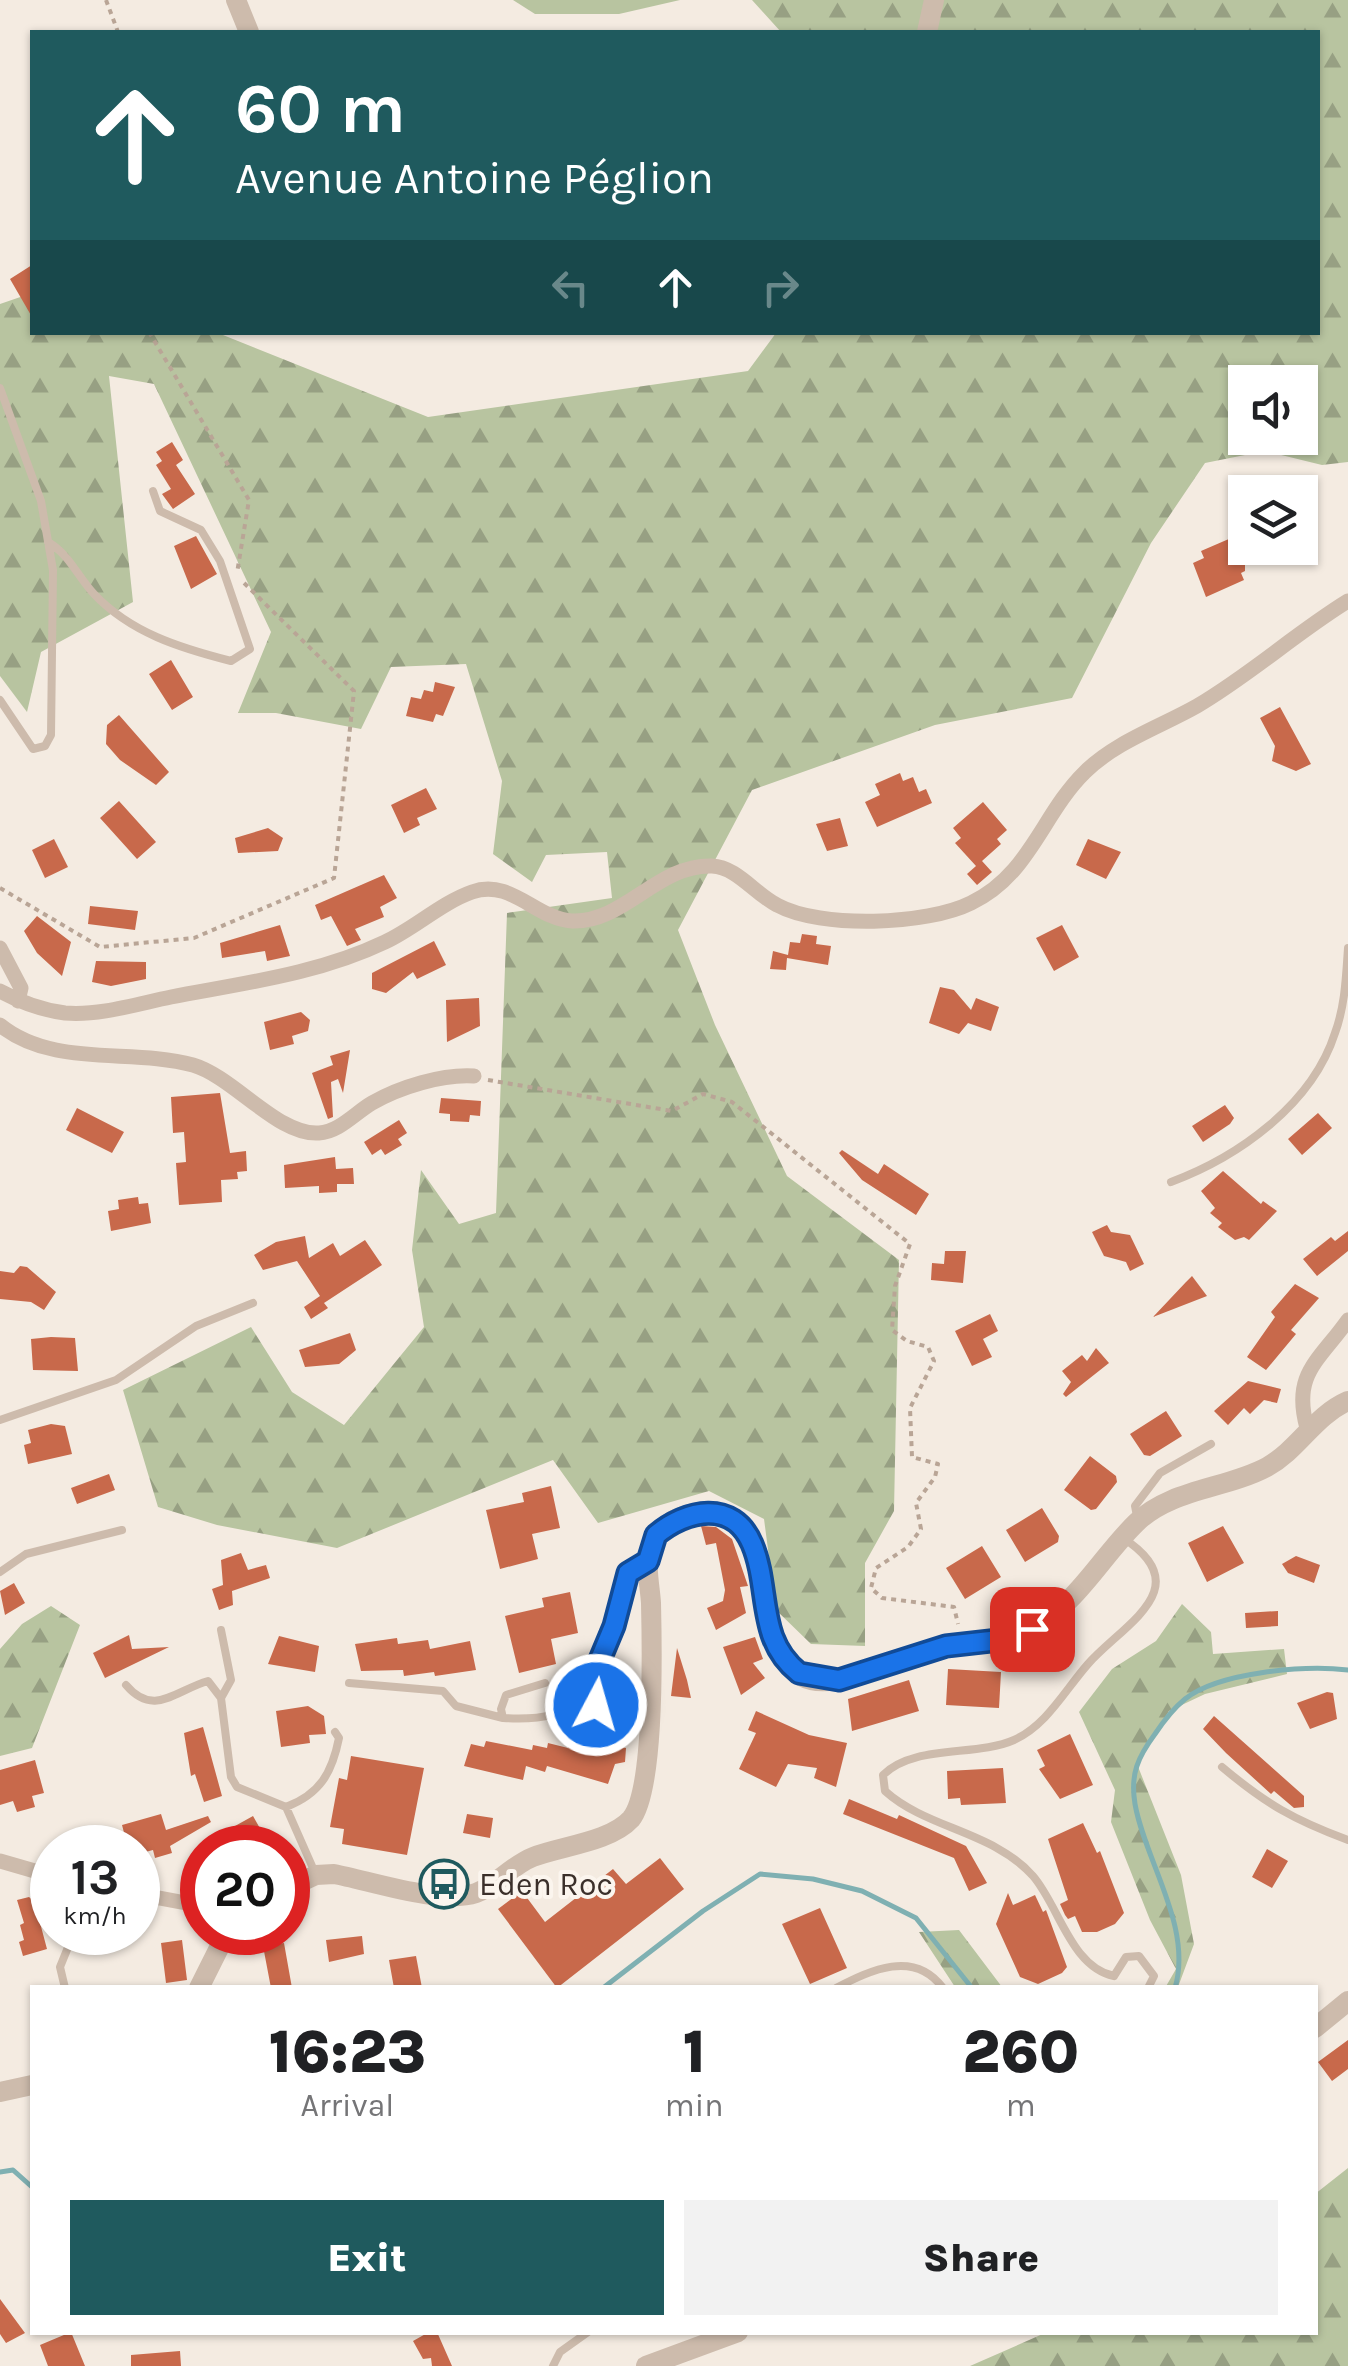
<!DOCTYPE html>
<html lang="en">
<head>
<meta charset="utf-8">
<style>
	:root { --surface:#fff; --page:#f2f2f2; --text:#202124; --muted:#757577; --accent:#1f5a5e }
	body { margin:0; font-family:Karla,sans-serif; background:var(--page); color:var(--text); height:100vh; display:flex; flex-direction:column; font-size:38px; white-space:nowrap }
	* { box-sizing:border-box; margin:0 }
	p { font-size:32px; color:var(--muted) }
	.icon { flex:none; width:55px; height:55px; fill:none; stroke:currentColor; stroke-width:2; stroke-linecap:round; stroke-linejoin:round }
	.map { position:relative; flex:1; overflow:hidden }
	.panel { position:absolute; left:30px; top:1985px; width:1288px; height:350px; display:flex; flex-direction:column; background:var(--surface); border-radius:0px; box-shadow:0 2px 8px #0004 }
	.panel>* { flex:none }
	.guide { position:absolute; left:30px; top:30px; width:1290px; height:305px; border-radius:0px; box-shadow:0 2px 8px #0004; background:#1f5a5e; color:#fff; overflow:hidden }
	.controls { position:absolute; left:1228px; top:365px; display:grid; gap:20px }
	.controls a { display:grid; place-items:center; width:90px; height:90px; border-radius:0px; background:var(--surface); box-shadow:0 2px 8px #0004; font-size:50px }
	.speed { position:absolute; left:30px; top:1825px; display:flex; gap:20px; font-size:50px; font-weight:700; text-align:center }
	.speed>* { display:grid; place-content:center; width:130px; height:130px; border-radius:50%; background:var(--surface); box-shadow:0 2px 8px #0004; line-height:1 }
	.speed small { font-size:25px; font-weight:400 }
	.speed .limit { border:15px solid #d22; background:#fff; color:#111 }
	.pin { position:absolute; display:grid; place-items:center; width:85px; height:85px; color:#fff; margin:-42px; border-radius:20px; box-shadow:0 5px 15px #0006 }
	.me { position:absolute; width:110px; margin:-55px; rotate:6deg; stroke-linejoin:round; filter:drop-shadow(0 0 8px #0008) }
	.turn { display:flex; align-items:center; gap:35px; height:210px; padding:0 40px; font-size:45px }
	.turn .icon { width:130px; height:130px; stroke-width:2.5 }
	.turn b { display:block; font-size:70px; line-height:85px }
	.lanes { display:flex; align-items:center; height:95px; padding:0 40px; background:#0003; justify-content:center; gap:50px; direction:ltr }
	.lanes .off { opacity:.35 }
	.eta { display:flex; justify-content:space-evenly; align-items:center; height:170px; text-align:center }
	.eta b { font-size:60px; font-weight:800; line-height:70px }
	.button { display:flex; gap:20px; margin-top:auto; padding:20px 40px }
	.button a { flex:1; height:115px; border-radius:0px; background:var(--accent); color:#fff; font-size:40px; font-weight:800; line-height:115px; text-align:center }
	.button a+a { background:var(--page); color:var(--text) }
	.map>svg:first-child { display:block }
</style>
</head>
<body>
<div class="map">
<svg width="1348" height="2366" viewBox="0 0 1348 2366">
	<defs>
		<pattern id="forest-firs" width="22" height="20" patternUnits="userSpaceOnUse" patternTransform="scale(2.5)"><rect width="22" height="20" fill="#b8c4a0"/><path d="M5 1l3.5 6h-7zM16 11l3.5 6h-7z" fill="#97a083"/></pattern>
	</defs>
	<rect width="100%" height="100%" fill="#f4ebe1"/>
	<path fill="#b8c4a0" d="M513,0H680L619,14H535Z"/>
	<path fill="url(#forest-firs)" fill-rule="evenodd" d="M752,0H1348V462L1322,465L1265,451L1205,463L1151,543L1072,698L935,725L752,790L678,930L715,1025L787,1176L899,1260L894,1511L865,1563V1646L811,1644L776,1610L764,1519L709,1491L598,1523L553,1460L337,1548L217,1525L158,1507L123,1390L251,1327L292,1392L344,1425L424,1327L412,1250L421,1170L459,1224L496,1213L507,913L612,898L607,852L546,855L532,882L493,854L502,781L466,664L391,667L361,729L276,713H238L271,632L154,384L109,376L133,602L41,652L27,712L0,676V304L32,293V332L218,333L428,417L748,371L776,333L1318,332V32H781ZM1245,382H1300V438H1245Z
		M1182,1604L1211,1632L1213,1654L1284,1649L1287,1674L1205,1694L1169,1711L1137,1764L1181,1875L1194,1944L1178,1987L1165,1988L1176,1969L1150,1920L1111,1822L1115,1790L1079,1712L1112,1669L1156,1641Z
		M51,1606L80,1625L32,1748L0,1756V1649L22,1624Z
		M959,1930L1002,1987H955L919,1932Z
		M1348,2168V2366H970L1045,2333L1315,2332V2194Z"/>
	<g fill="none" stroke-linecap="round" stroke-linejoin="round">
		<path stroke="#7fb0b2" stroke-width="5" d="M603,1988L703,1911L760,1874L813,1879L862,1891L916,1918L972,1988
			M1175,1988C1193,1927 1145,1861 1135,1804C1130,1774 1138,1757 1155,1734C1163,1722 1174,1708 1185,1699C1219,1672 1305,1665 1348,1670
			M0,2172L13,2170L32,2187"/>
	</g>
	<path fill="#c8694b" d="M32,265V317L10,279Z
		M172,442L183,460L176,465L195,494L173,509L162,494L171,489L156,465L162,461L156,452Z
		M1245,532V571L1241,573L1244,580L1206,597L1193,563L1204,558L1201,551Z
		M196,536L217,574L191,589L174,546Z
		M171,660L193,697L172,710L149,674Z
		M435,682L455,687L443,716L436,714L433,722L406,716L411,697L421,699L424,690L433,692Z
		M1280,707L1311,764L1296,771L1272,761L1275,746L1260,718Z
		M119,715L169,772L156,785L120,760L106,744L107,725Z
		M900,773L903,781L913,777L919,792L926,789L932,803L877,827L865,802L880,795L875,784Z
		M426,788L437,809L417,818L420,825L404,833L391,805Z
		M119,801L156,842L137,859L100,818Z
		M983,802L1007,830L997,839L1001,844L982,861L992,872L977,885L967,874L976,866L955,843L961,838L953,828Z
		M840,818L848,846L827,851L816,824Z
		M268,828L283,838L278,851L238,853L235,838Z
		M54,839L68,867L45,878L32,850Z
		M1088,839L1121,852L1106,879L1076,865Z
		M384,875L397,898L380,907L384,917L355,929L361,940L347,946L331,916L321,920L315,905Z
		M90,906L138,911L135,930L88,924Z
		M37,916L71,942L62,976L37,953L24,931Z
		M280,925L290,956L267,961L265,951L222,958L220,943Z
		M1062,925L1079,957L1054,971L1036,938Z
		M802,934L817,936L816,944L831,946L828,965L787,958L786,970L770,969L773,951L788,955L790,942L800,943Z
		M434,941L446,965L417,979L413,972L386,993L372,989V973Z
		M96,961L146,962V979L111,986L92,982Z
		M940,987L954,990L971,1010L976,998L999,1007L991,1031L968,1023L959,1034L929,1023Z
		M479,998L480,1026L447,1042L446,1000Z
		M301,1012L310,1020L308,1031L292,1036L294,1044L270,1050L264,1022Z
		M350,1050L343,1093L338,1079L331,1082L333,1117L328,1119L312,1073L333,1065L330,1056Z
		M220,1093L230,1153L246,1151L247,1171L237,1172L238,1179L221,1180L222,1202L179,1205L176,1163L186,1162L184,1132L173,1133L171,1097Z
		M441,1098L481,1101L480,1116L470,1115L469,1122L450,1121V1114L439,1113Z
		M1225,1105L1234,1118L1230,1124L1203,1142L1192,1126Z
		M77,1108L124,1132L112,1153L66,1130Z
		M1318,1113L1332,1128L1302,1155L1288,1139Z
		M399,1120L407,1133L398,1139L402,1145L385,1155L381,1149L372,1155L364,1142Z
		M842,1150L878,1174L884,1164L929,1194L916,1215L862,1180L839,1153Z
		M335,1157L336,1169L353,1168L354,1184H337V1192L319,1193V1186L285,1188L284,1165Z
		M1223,1171L1261,1204L1263,1201L1277,1211L1249,1240L1244,1237L1235,1240L1218,1227L1222,1223L1210,1213L1215,1208L1201,1191Z
		M138,1197L139,1204L148,1203L151,1223L111,1231L108,1211L119,1209L118,1200Z
		M1107,1225L1111,1232L1130,1235L1144,1264L1130,1271L1126,1262L1104,1256L1092,1232Z
		M1348,1231V1251L1317,1276L1303,1259L1331,1237L1335,1241Z
		M305,1236L309,1258L333,1243L340,1256L365,1240L382,1265L324,1303L328,1308L311,1319L304,1307L320,1296L297,1261L263,1270L254,1255L276,1242Z
		M945,1251H966L963,1283L931,1280L932,1263L944,1264Z
		M20,1266L27,1267L56,1292L44,1310L31,1302L0,1299V1271L14,1273Z
		M1192,1276L1207,1296L1153,1317L1186,1282Z
		M1295,1284L1319,1298L1291,1330L1296,1334L1266,1370L1247,1357L1275,1317L1271,1312Z
		M990,1314L998,1331L983,1339L992,1357L972,1366L955,1331Z
		M350,1333L356,1350L339,1364L305,1367L299,1350Z
		M51,1337L75,1338L78,1371L33,1370L31,1339Z
		M1096,1348L1109,1363L1066,1397L1063,1394L1071,1382L1062,1371L1082,1355L1087,1361Z
		M1248,1381L1281,1389L1277,1403L1264,1400L1250,1414L1244,1408L1228,1425L1214,1411Z
		M1166,1411L1182,1436L1150,1456L1144,1455L1130,1434Z
		M51,1424L65,1426L72,1454L28,1464L24,1445L31,1443L28,1430Z
		M1090,1456L1116,1476L1117,1482L1096,1509L1091,1510L1064,1490Z
		M109,1474L115,1490L77,1504L71,1488Z
		M551,1486L560,1528L532,1534L538,1559L500,1569L486,1510L524,1502L522,1493Z
		M1042,1508L1059,1536L1058,1542L1025,1562L1006,1530Z
		M701,1526L716,1527L732,1539L748,1586L740,1587L746,1613L716,1630L707,1608L723,1601L725,1590L716,1543L706,1545Z
		M1223,1526L1244,1563L1207,1582L1188,1543Z
		M982,1546L1001,1577L965,1599L946,1568Z
		M241,1553L248,1570L266,1565L270,1578L232,1591L233,1605L219,1610L212,1589L223,1585L221,1560Z
		M1296,1556L1320,1565L1314,1583L1288,1573L1282,1564Z
		M14,1583L25,1603L5,1615L0,1591Z
		M570,1592L578,1633L551,1639L556,1664L519,1673L505,1616L544,1607L542,1598Z
		M1278,1611V1626L1246,1628L1245,1613Z
		M129,1635L132,1649L169,1647L105,1678L93,1653Z
		M279,1636L319,1646L315,1672L268,1664Z
		M755,1637L763,1659L753,1663L765,1678L741,1695L723,1647Z
		M397,1638L398,1644L428,1640L430,1649L470,1641L476,1670L435,1676L434,1672L404,1676L403,1670L361,1671L355,1644Z
		M677,1648L687,1680L691,1698L671,1696Z
		M948,1669L1001,1672L999,1708L946,1705Z
		M909,1680L919,1711L852,1731L848,1699Z
		M623,1681H638L634,1719L618,1718L611,1700H622Z
		M1327,1692L1333,1693L1337,1719L1310,1729L1297,1703Z
		M308,1706L324,1716L326,1734L309,1735L310,1743L281,1747L276,1711Z
		M756,1711L809,1735L847,1743L836,1787L814,1778L817,1768L788,1764L776,1787L739,1769L756,1733L748,1730Z
		M1214,1716L1304,1796V1807L1294,1808L1274,1791L1271,1794L1226,1753L1203,1729Z
		M203,1727L222,1796L204,1802L195,1774L191,1776L184,1733Z
		M1070,1734L1093,1785L1060,1799L1039,1769L1045,1766L1037,1750Z
		M486,1741L532,1750L533,1745L547,1748L548,1743L568,1748L570,1742L595,1749L596,1743L626,1748L625,1762L615,1764L608,1784L547,1766L545,1772L526,1766L523,1780L464,1766L471,1744L484,1747Z
		M351,1756L424,1768L407,1855L342,1844L344,1829L330,1827L339,1778L347,1780Z
		M35,1760L44,1793L32,1796L35,1807L17,1812L13,1801L0,1805V1770Z
		M1003,1768L1006,1803L961,1805L960,1798L948,1799L947,1771Z
		M849,1799L897,1819L899,1815L966,1846L987,1883L969,1891L954,1858L843,1814Z
		M161,1814L166,1830L208,1816L211,1822L170,1846L172,1853L155,1858L153,1850L138,1854V1848H128L122,1825Z
		M467,1814L493,1818L490,1838L463,1833Z
		M253,1816L271,1848H224L217,1836Z
		M1083,1823L1097,1853L1100,1851L1124,1913L1115,1924L1097,1932H1082L1075,1916L1068,1919L1065,1915L1060,1904L1068,1900L1048,1839Z
		M1267,1849L1288,1861L1272,1888L1252,1877Z
		M660,1858L684,1889L557,1988L498,1909L522,1891L545,1922L613,1869L626,1884Z
		M1008,1893L1013,1905L1035,1895L1043,1912L1046,1910L1067,1967L1062,1973L1038,1984L1020,1977L996,1924Z
		M29,1897L43,1909L39,1919L47,1949L23,1956L19,1942L24,1940L20,1925L24,1923L17,1900Z
		M820,1908L847,1968L810,1984L782,1924Z
		M362,1936L364,1954L329,1962L326,1940Z
		M182,1940L187,1980L166,1983L161,1943Z
		M284,1943L292,1988H271L263,1946Z
		M416,1956L422,1988H394L389,1960Z
		M1348,2040V2069L1332,2081L1318,2062Z
		M0,2299L25,2333L6,2343L0,2334Z
		M71,2332L85,2366H48L40,2345Z
		M429,2332H437L452,2366H432L431,2358L423,2359L413,2341Z
		M180,2351L181,2366H131V2355Z"/>
	<g fill="none" stroke-linecap="round" stroke-linejoin="round">
		<path stroke="#b9a596" stroke-width="4" stroke-dasharray="5 5" stroke-linecap="butt" d="M106,0L118,32
			M149,332L249,500L237,573
			M0,888L100,947L194,938L334,878L354,691L242,581
			M488,1080L672,1111L703,1094L732,1102L910,1244L895,1286L892,1330L907,1341L928,1347L934,1361L910,1408L912,1457L938,1464L935,1477L916,1503L921,1529L908,1547L876,1568L871,1588L882,1598L954,1607L958,1624"/>
		<path stroke="#cdbbac" stroke-width="8" d="M0,388L41,501L53,570L51,735L45,746L33,749L0,700
			M48,542C70,555 77,576 94,594C131,633 180,648 231,661L250,649L220,561L201,530L160,511L153,491
			M1171,1182C1238,1157 1312,1105 1335,1033C1345,1006 1346,977 1348,948
			M0,1420L116,1380L196,1326L253,1303
			M1137,1516L1135,1506L1160,1473L1211,1444
			M0,1572L26,1554L122,1530
			M221,1630L231,1680L221,1698L231,1777L237,1787L286,1807L316,1875
			M349,1683L443,1691L456,1706L503,1718
			M545,1683L506,1695L501,1709L503,1718C538,1720 569,1718 589,1686
			M126,1685C154,1718 176,1690 208,1681L221,1698
			M589,1686L601,1734
			M1222,1767C1266,1804 1294,1820 1348,1840
			M286,1807C320,1794 332,1773 339,1738L335,1732
			M1114,1976C1071,1967 1059,1906 1033,1876C993,1831 927,1829 885,1791L883,1775C914,1744 976,1757 1014,1740C1047,1725 1065,1690 1088,1664C1122,1625 1200,1588 1123,1538
			M1114,1976L1126,1957L1139,1956L1154,1976L1148,1988
			M65,1988L60,1967L73,1935L81,1932
			M836,1988C871,1970 914,1949 943,1988
			M553,2366L560,2352L588,2332"/>
		<path stroke="#cdbbac" stroke-width="15" d="M0,948L21,988L18,1001
			M0,991C20,1002 42,1010 65,1013C99,1016 137,1004 171,997C244,983 318,974 385,942C415,928 441,903 472,892C511,878 536,919 572,921C624,923 658,864 712,866C737,867 755,894 777,905C821,929 927,925 971,903C1030,875 1042,814 1085,772C1115,742 1160,727 1197,706C1250,675 1296,633 1348,601
			M0,1025C53,1068 131,1048 193,1065C234,1077 278,1136 319,1133C339,1132 355,1113 372,1103C400,1087 442,1074 474,1076
			M1307,1428C1292,1374 1318,1362 1348,1320
			M589,1686L614,1626L628,1573L648,1561
			M0,1861L52,1876
			M138,1894L202,1906"/>
		<path stroke="#cdbbac" stroke-width="20" d="M236,0L249,32
			M927,32L934,0
			M288,1888L316,1875L334,1874C371,1881 441,1905 476,1893C496,1886 512,1865 533,1857C561,1846 610,1842 631,1819C655,1790 652,1644 651,1603C650,1586 645,1567 650,1550C653,1537 661,1528 672,1521C686,1513 708,1508 723,1515C736,1522 748,1532 753,1547C769,1595 762,1704 848,1677C881,1666 915,1652 949,1646C977,1640 1004,1643 1030,1629C1077,1605 1100,1558 1136,1523C1170,1489 1226,1489 1267,1467C1299,1449 1314,1416 1348,1401
			M199,1988L227,1932
			M1315,2028L1348,2001
			M0,2092L32,2085
			M646,2366L738,2332"/>
	</g>
	<g fill="none" stroke-linecap="round" stroke-linejoin="round">
		<g stroke="#114b97" stroke-width="25">
			<path id="route" d="M596,1705L589,1686L614,1626L628,1573L648,1561L656,1535C686,1510 733,1499 752,1544C771,1589 756,1639 799,1673L839,1680L946,1646L1008,1639L1032,1629"/>
		</g>
		<use href="#route" stroke="#1a73e8" stroke-width="18"/>
	</g>
	<defs>
		<g id="bus-ring" transform="scale(2.5)"><circle r="9.5" fill="#fbf5ee" stroke="#1f5a5e" stroke-width="1.5"/><path d="M-5-6H5V4H4V6H2V4H-2V6H-4V4H-5ZM-3.5-4V0h7V-4ZM-3.5 1.2v1.5H-2V1.2ZM2 1.2v1.5H3.5V1.2Z" fill="#1f5a5e"/></g>
	</defs>
	<g fill-rule="evenodd">
		<use href="#bus-ring" x="444" y="1884"/>
	</g>
	<g text-anchor="middle" dominant-baseline="central" stroke-width="8" stroke-linejoin="round" paint-order="stroke">
		<g font-size="32" fill="#3b302b" stroke="#fbf5ee" text-anchor="start">
			<text x="479" y="1884">Eden Roc</text>
		</g>
	</g>
</svg>
<div class="controls">
<a><svg class="icon" aria-label="sound" viewBox="0 0 24 24"><path d="M4 9h4l5-4v14l-5-4H4zM17 9q2 3 0 6"/></svg></a>
<a><svg class="icon" aria-label="layers" viewBox="0 0 24 24"><path d="M12 4l9 5-9 5-9-5zM3 14l9 5 9-5"/></svg></a>
</div>
<div class="speed"><div>13<small>km/h</small></div><div class="limit">20</div></div>
<div class="pin" style="left:1032px;top:1629px;background:#d93025"><svg class="icon" aria-label="arrive" viewBox="0 0 24 24"><path d="M6 21V4h12l-3 4 3 4H6"/></svg></div>
<svg class="me" style="left:596px;top:1705px" viewBox="-20 -20 40 40"><circle r="17" fill="#1a73e8" stroke="#fff" stroke-width="3"/><path d="M0-11L8 9 0 5-8 9z" fill="#fff"/></svg>
<div class="guide">
<div class="turn"><svg class="icon" aria-label="ahead" viewBox="0 0 24 24"><path d="M12 20V5M6 11l6-6 6 6"/></svg><div><b>60 m</b>Avenue Antoine Péglion</div></div>
<div class="lanes"><svg class="icon off" aria-label="left" viewBox="0 0 24 24"><path d="M17 20v-9H6M10 6l-5 5 5 5"/></svg><svg class="icon" aria-label="ahead" viewBox="0 0 24 24"><path d="M12 20V5M6 11l6-6 6 6"/></svg><svg class="icon off" aria-label="right" viewBox="0 0 24 24"><path d="M7 20v-9h11M14 6l5 5-5 5"/></svg></div>
</div>
<section class="panel">
<div class="eta">
<div><b>16:23</b><p>Arrival</p></div>
<div><b>1</b><p>min</p></div>
<div><b>260</b><p>m</p></div>
</div>
<div class="button"><a>Exit</a><a>Share</a></div>
</section>
</div>
</body>
</html>
